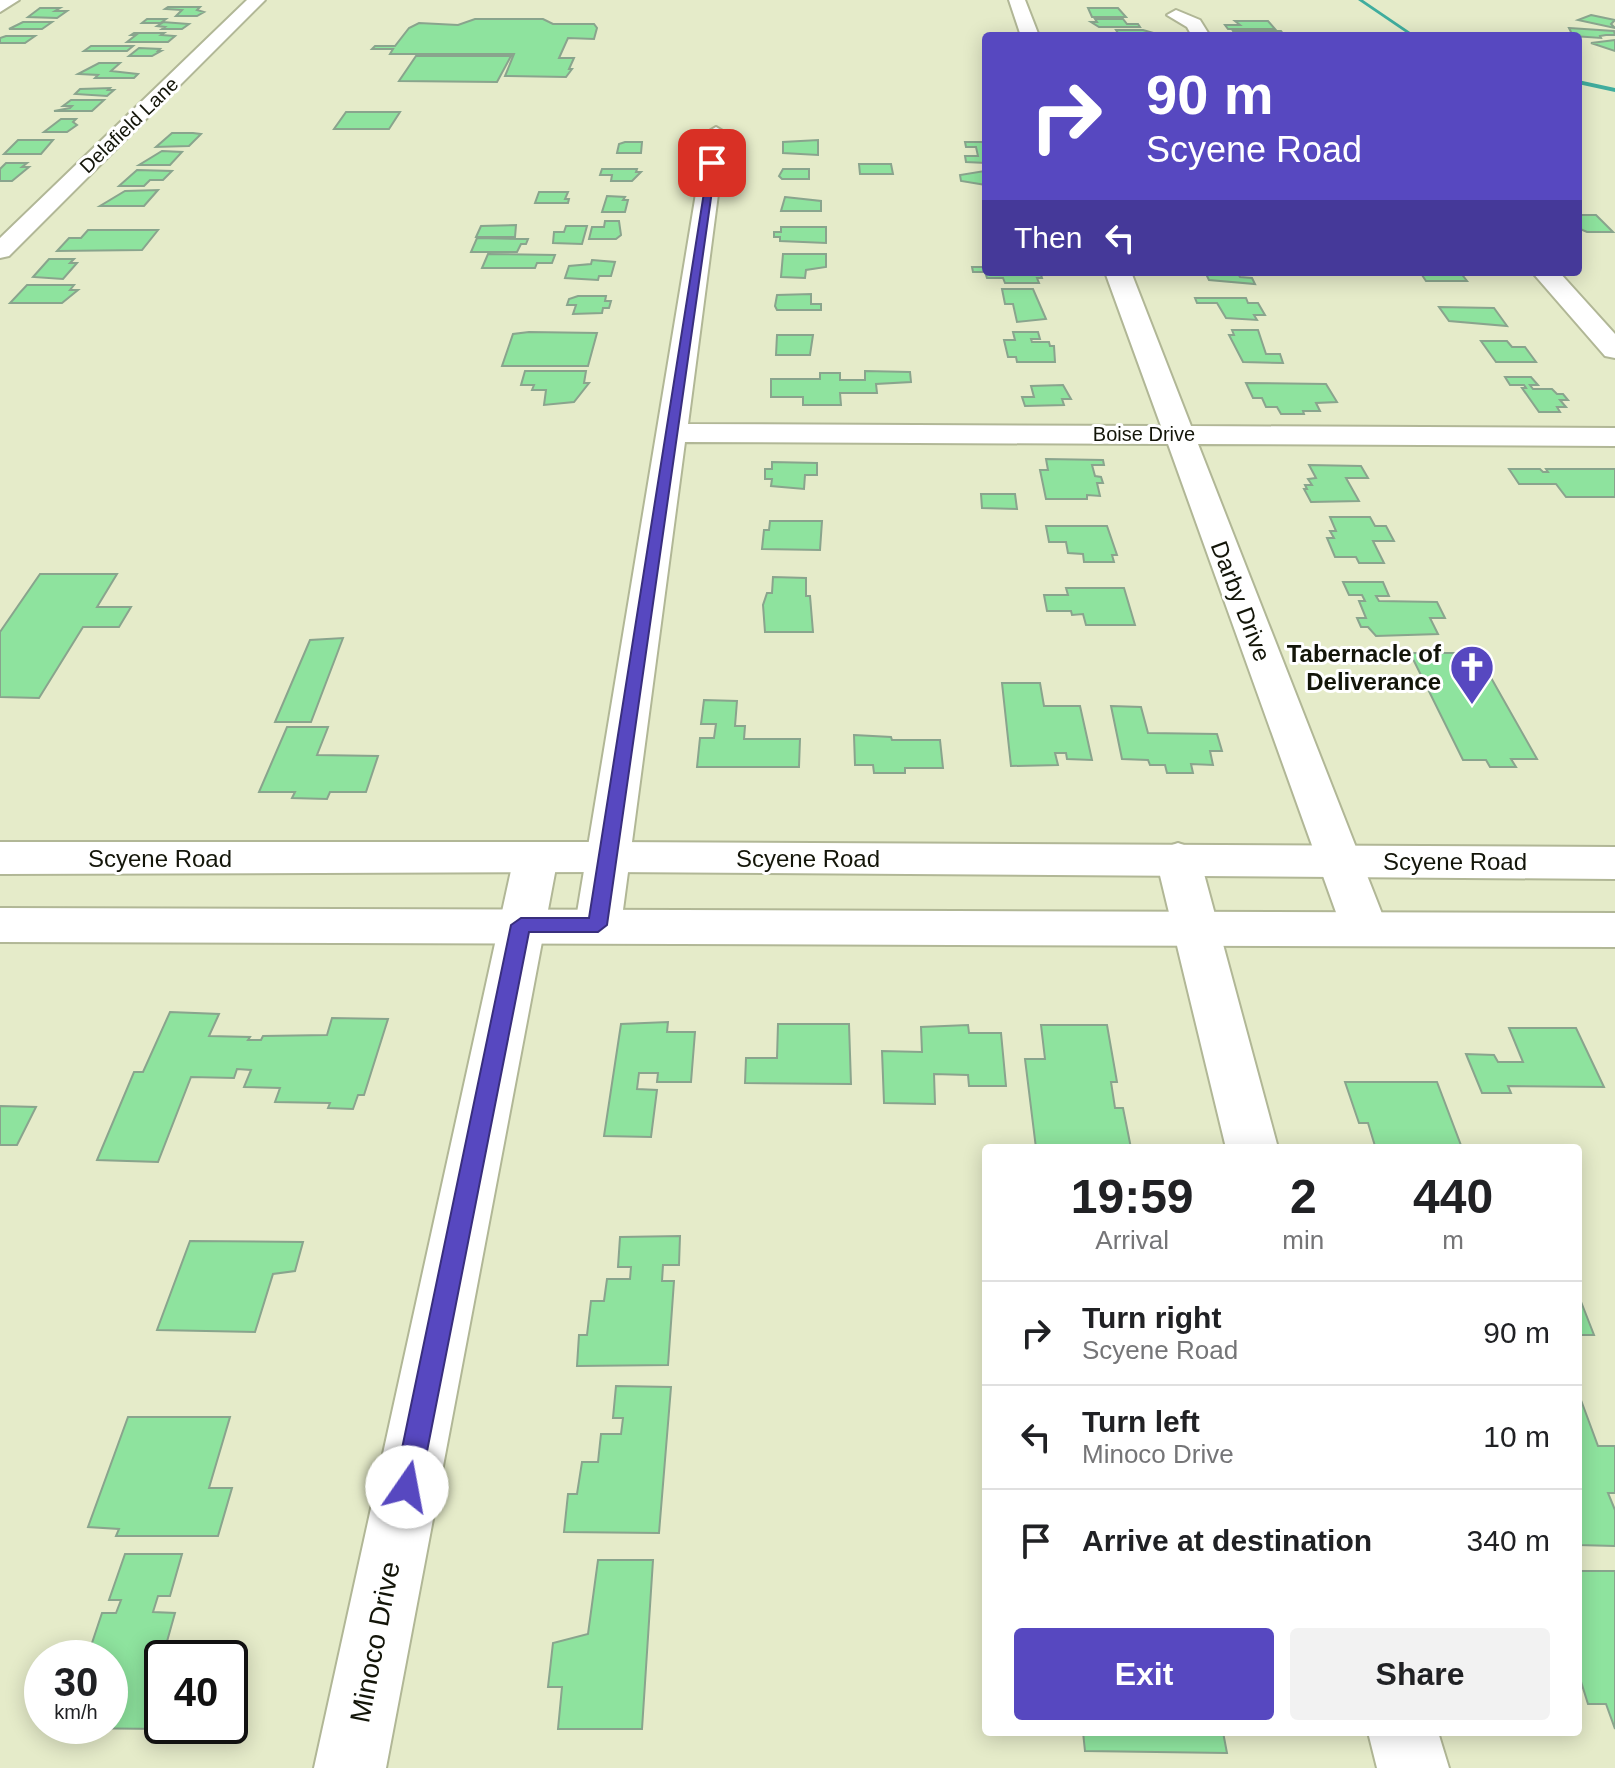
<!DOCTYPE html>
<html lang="en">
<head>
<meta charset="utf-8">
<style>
	:root { --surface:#fff; --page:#f2f2f2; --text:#202124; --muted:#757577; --line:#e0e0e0; --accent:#5748c0 }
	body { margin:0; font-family:Helvetica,sans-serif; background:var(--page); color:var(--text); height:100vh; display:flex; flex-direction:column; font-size:30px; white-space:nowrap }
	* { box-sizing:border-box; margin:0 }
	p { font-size:26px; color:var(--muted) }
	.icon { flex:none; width:44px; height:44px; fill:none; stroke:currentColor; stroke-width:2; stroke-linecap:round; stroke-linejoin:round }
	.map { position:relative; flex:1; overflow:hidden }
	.side { position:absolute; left:982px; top:1144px; width:600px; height:592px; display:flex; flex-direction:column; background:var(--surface); border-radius:8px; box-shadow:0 4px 20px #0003 }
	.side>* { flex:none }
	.guide { position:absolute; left:982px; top:32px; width:600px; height:244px; border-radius:8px; box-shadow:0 4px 20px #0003; background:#5748c0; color:#fff; overflow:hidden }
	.speed { position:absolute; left:24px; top:1640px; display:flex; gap:16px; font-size:40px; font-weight:700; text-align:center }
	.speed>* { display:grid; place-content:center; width:104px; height:104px; border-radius:50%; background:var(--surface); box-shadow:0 4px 20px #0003; line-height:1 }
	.speed small { font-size:20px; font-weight:400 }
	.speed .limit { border:4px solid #111; border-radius:12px; background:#fff; color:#111 }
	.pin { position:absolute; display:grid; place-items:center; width:68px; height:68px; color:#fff; margin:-34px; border-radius:16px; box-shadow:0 4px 12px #0006 }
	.me { position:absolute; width:88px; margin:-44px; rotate:12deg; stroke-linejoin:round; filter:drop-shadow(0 0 6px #0008) }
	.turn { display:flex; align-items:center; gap:28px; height:168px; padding:0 32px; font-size:36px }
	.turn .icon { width:104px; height:104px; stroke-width:2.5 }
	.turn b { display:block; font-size:56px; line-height:68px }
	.then { display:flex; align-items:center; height:76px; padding:0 32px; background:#0003; gap:16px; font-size:30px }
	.eta { display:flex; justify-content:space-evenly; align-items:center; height:136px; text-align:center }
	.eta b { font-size:48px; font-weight:800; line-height:56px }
	.button { display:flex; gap:16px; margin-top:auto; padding:16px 32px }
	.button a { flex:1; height:92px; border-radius:8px; background:var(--accent); color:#fff; font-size:32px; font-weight:800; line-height:92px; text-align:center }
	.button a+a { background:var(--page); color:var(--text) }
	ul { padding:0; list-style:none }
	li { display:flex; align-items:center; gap:24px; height:104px; padding:0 32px; border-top:2px solid var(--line) }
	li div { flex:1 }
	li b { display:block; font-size:30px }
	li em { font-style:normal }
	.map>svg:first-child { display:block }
</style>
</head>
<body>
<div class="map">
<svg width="1615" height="1768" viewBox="0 0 1615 1768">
	<rect width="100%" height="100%" fill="#e5ebc9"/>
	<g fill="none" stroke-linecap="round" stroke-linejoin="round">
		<path fill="#40ad9e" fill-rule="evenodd" d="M1358,0H1363L1416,36H1411Z
			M1578,80L1615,88V92L1578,84Z"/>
	</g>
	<path fill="#8ee39e" stroke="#89a48d" stroke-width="2" d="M168,7H200L197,10L204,12L197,16H176L182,10L165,9Z
		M40,8H60L55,11H67L57,18L28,17Z
		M1088,8H1118L1126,17H1092Z
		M1591,15L1615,20L1611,24L1615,28L1578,20Z
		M147,19H166L162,22L189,24L182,29H162L165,27L157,26L162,23H142Z
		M475,19H543L553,24H594L597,28L594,39L568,38L559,58H574L569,69H572L566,77L505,76L514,54H390L393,49H372L375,46H395L409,28L419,23L458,25Z
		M1095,19H1123L1127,24H1138L1140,27H1099L1091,22H1097Z
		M1235,21H1268L1275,29H1228L1225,25H1240Z
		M23,22H52L42,29H9Z
		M1569,28L1614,31L1615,35H1606L1600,36L1601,38L1573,36Z
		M1116,30H1143L1164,36H1120Z
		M1233,31H1281L1284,35L1236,36Z
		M134,33H164L161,35L175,36L168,42H127L136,35H131Z
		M6,36H35L25,43H0V38Z
		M1615,40V51L1591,43Z
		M91,46H133L127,51H84Z
		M139,48L160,49L158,51H161L152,56H129Z
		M416,56H511L497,82L399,81Z
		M99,63H120L111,71L138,74L134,78H95L98,75L78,74Z
		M110,88L108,90H114L107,96L75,94L80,89Z
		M71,100H104L92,111H54L70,108L72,106H63Z
		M346,112H400L389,129H334Z
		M61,119H76L73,122L77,125L67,132H44Z
		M172,133H193L201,134L189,146L156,147Z
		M18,140H53L41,154H4Z
		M818,140V155L783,153V142Z
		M625,142H642L641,153H617L619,144Z
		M965,142H986V163L966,162L965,156H978L976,147H966Z
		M162,151L182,152L170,165H139Z
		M6,163H27L22,167H29L12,181H0V169Z
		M859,164H891L893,174H860Z
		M984,167H986V185L961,181L960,175L985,171Z
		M602,169H637L636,172H641L632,181H611L612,175H600Z
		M783,169H809V179H782L779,176Z
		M137,170L172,171L163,180H150L144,186H119Z
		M158,190L144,206H100L125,191Z
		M539,192H568L565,199H569L568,203H535Z
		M607,196L625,197L623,200H628L625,212H602Z
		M785,197L821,201V211H781Z
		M1578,215H1596L1613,232H1587L1578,228Z
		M605,221H619L621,235L616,239H589L592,227H604Z
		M516,225L515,237H476L481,226Z
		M566,226H587L582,244L553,243L554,232H564Z
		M781,227H826V243L780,241V237H774V232H781Z
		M88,230H158L142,250L57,251L69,238H81Z
		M477,238L523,239H528L526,244H521L517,252H471Z
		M488,254L555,255L552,263H537L535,268H482Z
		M783,254H826V267L806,270L805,278L781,277Z
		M49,259H74L70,263H77L63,279L33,277Z
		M592,260L615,262L611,276H599L598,280L565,278L569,266L591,264Z
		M972,267H986V272H1040L1042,278H1037L1039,283H1005L1003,278H987L985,272H973Z
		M1215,272H1237L1240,277L1252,278L1255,284L1209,280L1206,274H1216Z
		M1420,272H1460L1467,281H1426Z
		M27,285H74L70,290H78L62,303H10Z
		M1002,289H1033L1046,319L1017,322L1013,304H1005Z
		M811,294V304H821V310H777L775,306L777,295Z
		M578,296H606L605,301H611L609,308H603L602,313L573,314L576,305H567L569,299Z
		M1195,298H1246L1248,303H1258L1265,315H1254L1257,320L1226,318L1217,303H1197Z
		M1439,307L1494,308L1507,326L1449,321Z
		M1232,330H1258L1266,354H1280L1283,363L1243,362L1229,335H1234Z
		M529,332L597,333L588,366H502L513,334Z
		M1013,332H1038L1040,339H1031L1032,342H1049L1050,346H1054L1055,362H1017L1016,357H1008L1004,340H1015Z
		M777,335H813L810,355H776Z
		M1481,341H1507L1512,347H1525L1536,362H1496Z
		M525,371H586L584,383H589L574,402L544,405L546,390H532L534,385H521Z
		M865,371L910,372L911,382L876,384L877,393H840L841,405H803V397H771V379H820V373H840V380H865Z
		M1505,377H1531L1538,385H1530L1533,389H1552L1557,394H1563L1568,400H1560L1566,407H1557L1560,412H1539L1522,388H1526L1524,385H1510Z
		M1246,383L1326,384L1337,402L1316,403L1320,411H1303L1304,414H1281L1277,407H1266L1262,398H1253Z
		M1063,385L1071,399H1062L1064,405L1025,406L1022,397H1034L1031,386Z
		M1046,459L1103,460L1104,465H1092L1095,476L1101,477L1103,483H1097L1100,496L1087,495V499H1046L1040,470H1048Z
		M772,462L817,463V475H805L804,489L771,486L772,479H765V469H772Z
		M1309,465L1361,466L1368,478H1346L1359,501L1311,502L1304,489H1307L1305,485H1312L1308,479L1316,478Z
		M1509,469H1540L1543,472H1548L1546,469H1615V497H1566L1556,484H1519Z
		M981,494H1015L1017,509L982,508Z
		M1330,517H1370L1375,526H1386L1394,541H1373L1384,563H1359L1356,557H1335L1327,538H1334L1330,531H1336Z
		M770,521H822L820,550L762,549L764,530H769Z
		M1046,526H1107L1117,555H1112L1114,562H1084L1083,554L1068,553L1066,542H1049Z
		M40,574H117L97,607H131L119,627H83L39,698L0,697V632Z
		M773,577L806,578V596H810L813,632H765L763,605L767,593H772Z
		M1343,582H1383L1389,596H1376L1379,601L1437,602L1445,618H1430L1438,634L1376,636L1368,627H1361L1357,618H1366L1359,601H1365L1362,595H1349Z
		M1066,588H1124L1135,625H1086L1083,614L1072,615L1071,611H1047L1044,595H1068Z
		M343,638L311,722H275L310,640Z
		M1410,653H1477L1537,759H1511L1516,767H1490L1486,760H1463Z
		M1002,683H1040L1044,706H1080L1092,760L1067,759L1066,753H1055L1058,765L1011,766Z
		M704,700L737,701L735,726H745L744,739H800L799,767H697L700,738H714L716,724H701Z
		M1111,706L1141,707L1148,733L1217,734L1222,751H1210L1213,765L1191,764L1193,773H1167L1165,765H1150L1148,760L1122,759Z
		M287,727H328L317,755L378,756L366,792H330L327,799L292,798L295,792H259Z
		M854,735L891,737L892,740H940L943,768H905V773H874L873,765H855Z
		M170,1012L219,1014L209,1036L250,1037L248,1040H261L263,1036L327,1035L332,1018L388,1019L364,1095H358L353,1109L328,1108L330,1103L275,1102L280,1088L244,1087L251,1070L237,1069L234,1078L191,1077L158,1162L97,1160L134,1072H143Z
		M668,1022L667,1032H695L691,1082H657L658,1073H639L637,1089L657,1090L651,1137L604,1136L621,1024Z
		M778,1024H849L851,1084L745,1083L746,1058H777Z
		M968,1025L969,1033H1001L1006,1086H969L968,1075L934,1074L935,1104L884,1103L882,1051L922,1052L921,1027Z
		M1041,1025H1107L1117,1082H1111L1115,1108H1123L1131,1148H1036L1025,1059H1045Z
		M1509,1028H1576L1604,1087L1508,1086L1511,1093H1482L1466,1054L1494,1055L1498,1062H1523Z
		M1345,1082H1437L1462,1148L1375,1146L1368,1123H1359Z
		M0,1106L36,1107L17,1145H0Z
		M680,1236L679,1265H663L662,1281H674L668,1365L577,1366L579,1335H587L591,1301H604L607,1279H630L631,1267H618L620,1237Z
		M190,1241L303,1242L295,1271L273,1274L255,1332L157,1330Z
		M1578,1294L1594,1335H1578Z
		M616,1386L671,1387L659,1533L564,1532L568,1494H577L582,1462H598L601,1434H621L623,1418H613Z
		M1578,1392L1598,1446H1615V1493H1608L1615,1510V1546L1578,1545Z
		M128,1417H230L209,1488H232L218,1536H116L119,1529L88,1527Z
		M125,1554H182L170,1596H158L153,1612L175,1613L166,1645H184L181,1658H162V1726H165V1729L63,1728L110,1726V1658H87L102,1613H116L121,1600H109Z
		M598,1560H653L642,1729H558L562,1687H548L553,1643L588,1634Z
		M1578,1571H1615V1729L1606,1704H1588L1578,1672Z
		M1083,1732H1223L1227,1753L1085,1751Z"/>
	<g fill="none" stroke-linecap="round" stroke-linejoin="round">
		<g stroke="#b1b796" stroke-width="4">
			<path id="minor" d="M0,0H19L0,12Z
				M247,0H265L9,256L0,258V238Z
				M1009,0H1025L1039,36H1021Z
				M1176,10L1200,20L1210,36H1192L1187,27L1167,15Z
				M716,127L726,133L688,424L1161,426L1105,272H1131L1191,426L1615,428V446L1198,444L1388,929L1381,941L1365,946L1349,941L1342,929L1168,444L685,442L621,925L614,937L598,942L582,937L575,925L706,133Z
				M1532,272H1559L1615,334V358L1605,356Z
				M536,842L551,846L558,857L386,1768H314L514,857L521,846Z
				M1178,843L1193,848L1200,859L1278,1148H1226L1156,859L1163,848Z
				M1368,1732H1438L1449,1768H1377Z"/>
		</g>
		<g stroke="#b1b796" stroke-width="4">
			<path id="major" d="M0,842H607L1615,847V879L607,872L0,874Z
				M0,908L1615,913V947L0,942Z"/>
		</g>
		<use href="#minor" fill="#fff" fill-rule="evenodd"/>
		<use href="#major" fill="#fff" fill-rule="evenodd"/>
	</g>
	<path fill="#5748c0" stroke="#392f7d" stroke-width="2" d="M709,161L716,163L607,925L598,932H529L420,1487L416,1496L407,1500L397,1496L394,1487L511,925L521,918H589Z"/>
	<defs>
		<g id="church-pin" transform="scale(2.3)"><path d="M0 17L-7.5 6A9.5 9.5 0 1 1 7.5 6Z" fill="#5748c0" stroke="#fff"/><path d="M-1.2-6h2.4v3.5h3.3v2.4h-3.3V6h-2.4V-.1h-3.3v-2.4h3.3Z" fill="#fff"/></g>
	</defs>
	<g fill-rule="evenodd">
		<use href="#church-pin" x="1472" y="667"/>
	</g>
	<g text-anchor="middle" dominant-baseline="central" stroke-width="6" stroke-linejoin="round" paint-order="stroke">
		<g font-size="20" fill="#131509" stroke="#fff">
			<text transform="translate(129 125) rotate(-44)">Delafield Lane</text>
			<text x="1144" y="434">Boise Drive</text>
		</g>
		<g font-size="24" fill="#131509" stroke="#fff">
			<text transform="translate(1241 601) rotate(69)">Darby Drive</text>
			<text x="160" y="858">Scyene Road</text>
			<text x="808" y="858">Scyene Road</text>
			<text x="1455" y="861">Scyene Road</text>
		</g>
		<g font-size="24" font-weight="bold" fill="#131509" stroke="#fff" text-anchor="end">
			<text x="1441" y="653">Tabernacle of<tspan x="1441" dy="28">Deliverance</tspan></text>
		</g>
		<g font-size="28" fill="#131509" stroke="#fff">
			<text transform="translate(375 1642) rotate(-79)">Minoco Drive</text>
		</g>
	</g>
</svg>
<div class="speed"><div>30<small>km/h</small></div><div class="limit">40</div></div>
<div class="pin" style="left:712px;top:163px;background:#d93025"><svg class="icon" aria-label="arrive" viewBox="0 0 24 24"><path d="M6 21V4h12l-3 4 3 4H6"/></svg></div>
<svg class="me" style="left:407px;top:1487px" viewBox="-20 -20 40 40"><circle r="19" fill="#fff"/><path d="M0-13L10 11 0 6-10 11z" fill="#5748c0"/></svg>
<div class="guide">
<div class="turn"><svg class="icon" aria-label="right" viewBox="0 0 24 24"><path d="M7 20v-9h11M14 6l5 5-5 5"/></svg><div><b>90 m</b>Scyene Road</div></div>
<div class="then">Then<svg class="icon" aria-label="left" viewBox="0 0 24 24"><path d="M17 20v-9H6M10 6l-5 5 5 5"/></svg></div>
</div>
<section class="side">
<div class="eta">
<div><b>19:59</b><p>Arrival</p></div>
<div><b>2</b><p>min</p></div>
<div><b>440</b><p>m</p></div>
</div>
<ul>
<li><svg class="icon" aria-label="right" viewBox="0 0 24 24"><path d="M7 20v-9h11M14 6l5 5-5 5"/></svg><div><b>Turn right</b><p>Scyene Road</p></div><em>90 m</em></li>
<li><svg class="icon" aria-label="left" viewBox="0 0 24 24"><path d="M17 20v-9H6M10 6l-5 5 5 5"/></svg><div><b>Turn left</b><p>Minoco Drive</p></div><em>10 m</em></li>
<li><svg class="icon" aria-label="arrive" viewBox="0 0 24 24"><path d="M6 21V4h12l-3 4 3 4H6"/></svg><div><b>Arrive at destination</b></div><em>340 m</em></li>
</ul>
<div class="button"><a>Exit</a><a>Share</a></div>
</section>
</div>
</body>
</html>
